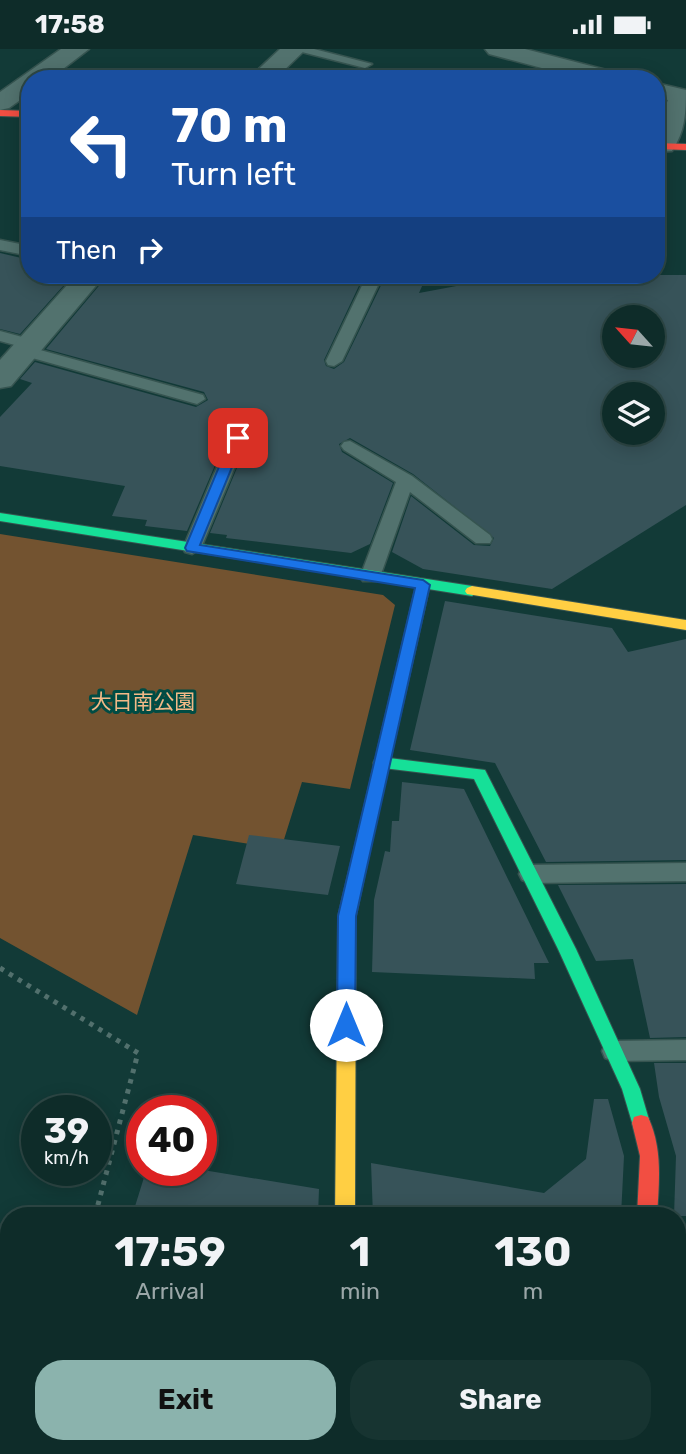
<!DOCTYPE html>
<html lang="en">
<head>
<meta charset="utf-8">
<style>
	:root { --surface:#0e2c29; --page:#173431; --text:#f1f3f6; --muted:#9ba7a8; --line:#2e4846; --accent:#8bb3ad }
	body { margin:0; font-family:Rubik,"Noto Sans JP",sans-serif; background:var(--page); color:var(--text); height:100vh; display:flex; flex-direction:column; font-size:26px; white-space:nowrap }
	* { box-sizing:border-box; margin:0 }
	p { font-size:23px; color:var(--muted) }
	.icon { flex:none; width:38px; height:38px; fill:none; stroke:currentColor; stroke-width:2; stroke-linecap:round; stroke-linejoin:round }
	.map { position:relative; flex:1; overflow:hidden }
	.details { position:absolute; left:0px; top:1158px; width:686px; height:247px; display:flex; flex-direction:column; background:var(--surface); border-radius:28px 28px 0 0; box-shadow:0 4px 18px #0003,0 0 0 2px var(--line) }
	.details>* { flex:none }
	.banner { position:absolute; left:21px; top:21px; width:644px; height:214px; border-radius:28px; box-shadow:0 4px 18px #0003,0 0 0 2px var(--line); background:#1a4fa0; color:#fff; overflow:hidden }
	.needle { width:46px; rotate:297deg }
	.tools { position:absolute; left:602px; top:256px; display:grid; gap:14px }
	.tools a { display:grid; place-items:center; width:63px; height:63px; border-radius:50%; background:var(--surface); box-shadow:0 4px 18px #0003,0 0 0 2px var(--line); font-size:35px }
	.speed { position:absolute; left:21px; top:1046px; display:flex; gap:14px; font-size:35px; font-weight:700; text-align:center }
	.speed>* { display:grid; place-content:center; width:91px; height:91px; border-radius:50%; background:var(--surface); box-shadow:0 4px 18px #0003,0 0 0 2px var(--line); line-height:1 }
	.speed small { font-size:18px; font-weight:400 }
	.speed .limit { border:10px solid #d22; background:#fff; color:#111 }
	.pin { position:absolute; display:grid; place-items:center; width:60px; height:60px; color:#fff; margin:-30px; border-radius:14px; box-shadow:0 4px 10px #0006 }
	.me { position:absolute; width:77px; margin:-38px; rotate:0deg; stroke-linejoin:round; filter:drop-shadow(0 0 5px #0008) }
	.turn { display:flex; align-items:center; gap:24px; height:147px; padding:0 35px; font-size:32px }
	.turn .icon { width:91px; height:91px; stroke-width:2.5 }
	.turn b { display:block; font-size:49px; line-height:60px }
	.then { display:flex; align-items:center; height:66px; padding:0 35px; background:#0003; gap:14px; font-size:26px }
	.eta { display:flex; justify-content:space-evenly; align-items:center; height:119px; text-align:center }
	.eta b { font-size:42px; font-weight:700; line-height:49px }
	.action { display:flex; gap:14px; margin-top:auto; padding:14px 35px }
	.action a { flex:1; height:80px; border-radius:28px; background:var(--accent); color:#111; font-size:28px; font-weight:700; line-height:80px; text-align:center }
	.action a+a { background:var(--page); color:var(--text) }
	.status { display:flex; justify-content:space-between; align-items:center; height:49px; padding:0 35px; background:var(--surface); direction:ltr }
	.status svg { height:19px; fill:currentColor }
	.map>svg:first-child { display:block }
</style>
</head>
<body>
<div class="status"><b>17:58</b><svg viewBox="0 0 49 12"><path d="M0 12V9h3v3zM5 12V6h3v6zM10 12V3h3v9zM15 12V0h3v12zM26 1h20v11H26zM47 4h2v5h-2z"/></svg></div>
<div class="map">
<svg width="686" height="1405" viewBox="0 0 686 1405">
	<rect width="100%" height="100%" fill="#123a37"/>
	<path fill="#735330" d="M0,485L383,546L395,556L350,740L302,733L281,800L193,786L137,966L0,889Z"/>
	<path fill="#375359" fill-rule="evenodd" d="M0,204L30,211V226H73L20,285L0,280Z
		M108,226H364L324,311L326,317L334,320L344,313L386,226H427L419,244L516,226H686V456L552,540L423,520L392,503L411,447L474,496L490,497L494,489L413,425L350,389L339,395L342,403L393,434L370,495L351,504L226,489L227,486L210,484L249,390L237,382L227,388L187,482L145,477L147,471L112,467L125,437L0,417V368L32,334L20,330L35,313L196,358L208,351L204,343L46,300ZM614,268H653V306H614ZM614,345H653V383H614Z
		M445,552L612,579L628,603L686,590V811L546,813L495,714L410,701Z
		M402,733L464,740L549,914H534L535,930L372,923L374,851L385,802L390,803L392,772H399Z
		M249,786L340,797L328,846L236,835Z
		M686,835V988L650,989L633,910L596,912L558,836Z
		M654,1014H686V1167H674L676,1107L659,1048Z
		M594,1050H608L624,1107L621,1167H373L371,1114L544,1144L586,1110Z
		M146,1122H209L319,1140L318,1167H132Z"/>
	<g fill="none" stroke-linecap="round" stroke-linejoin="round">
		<g stroke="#365450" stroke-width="3">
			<path id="lane" d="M290,0H314L372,15L365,19Z
				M0,191L30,197V207L0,201Z
				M367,226H383L342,312L334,317L328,316L326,312Z
				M0,282L37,292L39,295L33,299L203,346L205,350L197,355L18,305L16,302L22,298L0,292Z
				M238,384L247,389L201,499L192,505L185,503L183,499L229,389Z
				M350,392L412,427L490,486L492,490L490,494H476L410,443L380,528L377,532H363L360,528L396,433L344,401L341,397L344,393Z
				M686,814V832L530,834L522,831L519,825L522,819L530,816Z
				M686,991V1011L614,1012L605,1009L602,1002L605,995L614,992Z
				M677,1206L686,1207V1231L677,1230Z"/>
		</g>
		<g stroke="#365450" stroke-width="3">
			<path id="street" d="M61,0H89L50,30H30V44L9,59L0,61V43Z
				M280,0H306L275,30H248Z
				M485,0H525L622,25L625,30H583L489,5Z
				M656,34L686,41C686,63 685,83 672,102L656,103V81L668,51L656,48Z
				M76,226H105L11,337L0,339V311Z
				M299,1396H352V1405H298Z
				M603,1396H657V1405H603Z"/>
		</g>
		<g stroke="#365450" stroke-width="2">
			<path id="fast" d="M0,464L472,537L479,542L472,547L0,472Z
				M381,708L485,721L576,900L640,1040L650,1074L648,1080L641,1082L634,1080L622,1040L558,900L474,730L375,718L373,714L375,710Z"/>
		</g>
		<g stroke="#365450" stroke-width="2">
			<path id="slow" d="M472,537L686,571V581L467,545L465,542L467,539Z
				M364,786L370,788L372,792L356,867L355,1167H335L338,867L356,792L358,788Z"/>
		</g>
		<g stroke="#365450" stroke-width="2">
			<path id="jam" d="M0,61L30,62V68L0,67Z
				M656,94L686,95V101L656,100Z
				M423,531L430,536L372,792L370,796H358L356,792L416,536Z
				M641,1066L648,1068C663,1100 659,1133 657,1167H637L640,1107L632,1074L634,1068Z"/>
		</g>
		<path stroke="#52706d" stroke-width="5" stroke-dasharray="4.5 6" stroke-linecap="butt" d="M0,919L138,1004L95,1167
			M32,1405L34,1396"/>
		<use href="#lane" fill="#52726e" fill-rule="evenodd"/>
		<use href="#street" fill="#52726e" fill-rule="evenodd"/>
		<use href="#fast" fill="#16e098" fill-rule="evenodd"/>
		<use href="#slow" fill="#ffcf43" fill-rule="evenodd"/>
		<use href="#jam" fill="#f24e42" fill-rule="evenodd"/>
	</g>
	<path fill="#1a73e8" stroke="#114b97" stroke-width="2" d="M238,385L244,389L200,496L423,531L430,536L356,867L355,976L346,984L337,976L338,867L415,539L187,502L185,499L231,389Z"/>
	<g text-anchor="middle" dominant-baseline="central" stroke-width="6" stroke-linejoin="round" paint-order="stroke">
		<g font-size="21" fill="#f3b987" stroke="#004c44">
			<text x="143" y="652">大日南公園</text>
		</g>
	</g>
</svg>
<div class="tools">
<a><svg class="needle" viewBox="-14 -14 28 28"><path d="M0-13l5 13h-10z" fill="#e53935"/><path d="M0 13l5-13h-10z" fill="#9ba7a8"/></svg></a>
<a><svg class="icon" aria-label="layers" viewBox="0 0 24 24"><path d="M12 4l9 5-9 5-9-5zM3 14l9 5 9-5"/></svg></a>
</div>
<div class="speed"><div>39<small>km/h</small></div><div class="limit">40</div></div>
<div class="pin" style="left:238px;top:389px;background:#d93025"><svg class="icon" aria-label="arrive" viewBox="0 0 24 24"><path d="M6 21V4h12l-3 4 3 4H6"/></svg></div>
<svg class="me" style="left:346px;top:976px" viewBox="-20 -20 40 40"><circle r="19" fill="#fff"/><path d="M0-13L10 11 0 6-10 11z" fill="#1a73e8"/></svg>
<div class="banner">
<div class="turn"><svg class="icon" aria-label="left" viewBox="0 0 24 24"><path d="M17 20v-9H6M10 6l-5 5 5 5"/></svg><div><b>70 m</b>Turn left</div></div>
<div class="then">Then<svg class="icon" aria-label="right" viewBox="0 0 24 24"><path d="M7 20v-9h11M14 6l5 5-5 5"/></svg></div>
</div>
<section class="details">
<div class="eta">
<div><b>17:59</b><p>Arrival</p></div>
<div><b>1</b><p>min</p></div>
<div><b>130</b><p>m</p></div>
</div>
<div class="action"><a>Exit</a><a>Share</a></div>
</section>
</div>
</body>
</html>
